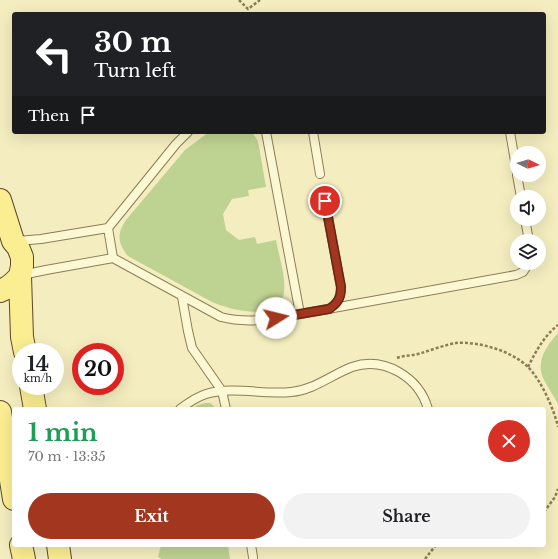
<!DOCTYPE html>
<html lang="en">
<head>
<meta charset="utf-8">
<style>
	:root { --surface:#fff; --page:#f2f2f2; --text:#202124; --muted:#757577; --accent:#a3361e }
	body { margin:0; font-family:"Libre Baskerville",serif; background:var(--page); color:var(--text); height:100vh; display:flex; flex-direction:column; font-size:15px; white-space:nowrap }
	* { box-sizing:border-box; margin:0 }
	p { font-size:13px; color:var(--muted) }
	.icon { flex:none; width:22px; height:22px; fill:none; stroke:currentColor; stroke-width:2; stroke-linecap:round; stroke-linejoin:round }
	.map { position:relative; flex:1; overflow:hidden }
	.drawer { position:absolute; left:12px; top:407px; width:534px; height:140px; display:flex; flex-direction:column; background:var(--surface); border-radius:4px; box-shadow:0 4px 16px #0002 }
	.drawer>* { flex:none }
	.top-card { position:absolute; left:12px; top:12px; width:534px; height:122px; border-radius:4px; box-shadow:0 4px 16px #0002; background:#202124; color:#fff; overflow:hidden }
	.needle { width:26px; rotate:95deg }
	.buttons { position:absolute; left:510px; top:146px; display:grid; gap:8px }
	.buttons a { display:grid; place-items:center; width:36px; height:36px; border-radius:50%; background:var(--surface); box-shadow:0 4px 16px #0002; font-size:20px }
	.speed { position:absolute; left:12px; top:343px; display:flex; gap:8px; font-size:20px; font-weight:700; text-align:center }
	.speed>* { display:grid; place-content:center; width:52px; height:52px; border-radius:50%; background:var(--surface); box-shadow:0 4px 16px #0002; line-height:1 }
	.speed small { font-size:10px; font-weight:400 }
	.speed .limit { border:6px solid #d22; background:#fff; color:#111 }
	.pin { position:absolute; display:grid; place-items:center; width:34px; height:34px; color:#fff; margin:-17px; border:2px solid #fff; border-radius:50%; box-shadow:0 1px 4px #0007 }
	.me { position:absolute; width:44px; margin:-22px; rotate:81deg; stroke-linejoin:round; filter:drop-shadow(0 0 3px #0008) }
	.turn { display:flex; align-items:center; gap:14px; height:84px; padding:0 16px; font-size:18px }
	.turn .icon { width:52px; height:52px; stroke-width:2.5 }
	.turn b { display:block; font-size:28px; line-height:34px }
	.then { display:flex; align-items:center; height:38px; padding:0 16px; background:#0003; gap:8px; font-size:15px }
	.round { display:grid; place-items:center; flex:none; width:42px; height:42px; border-radius:21px; background:var(--page) }
	.summary { display:flex; align-items:center; justify-content:space-between; height:68px; padding:0 16px }
	h1 { font-size:24px; font-weight:800; line-height:30px; color:#1e9e55 }
	.cta { display:flex; gap:8px; margin-top:auto; padding:8px 16px }
	.cta a { flex:1; height:46px; border-radius:24px; background:var(--accent); color:#fff; font-size:16px; font-weight:800; line-height:46px; text-align:center }
	.cta a+a { background:var(--page); color:var(--text) }
	.map>svg:first-child { display:block }
</style>
</head>
<body>
<div class="map">
<svg width="558" height="559" viewBox="0 0 558 559">
	<rect width="100%" height="100%" fill="#f3edbf"/>
	<path fill="#bed291" d="M209,132H252L258,141L266,187L248,190L249,196L232,199L223,214L226,230L239,240L255,237L257,244L276,240C279,257 286,276 284,292C280,323 230,310 212,302L128,256C117,242 117,234 126,220L185,150Z
		M558,333V404C554,396 548,388 544,380C535,363 546,346 558,333Z
		M205,403H210L217,409H191L198,405Z
		M161,545H228L230,559H162L158,557Z"/>
	<g fill="none" stroke-linecap="round" stroke-linejoin="round">
		<g stroke="#8d7d55" stroke-width="10">
			<path id="lane" d="M266,132L300,314
				M313,132L320,174
				M510,132L517,173
				M517,175L521,197
				M325,201L341,287C341,297 338,303 330,309
				M525,219L529,241
				M108,228L113,258
				M17,241L41,239L108,228L176,144L188,132
				M22,275L46,270L113,258L221,317C248,324 272,319 300,314L516,275L523,272L529,263
				M182,297L188,331L192,348L222,391L226,409
				M180,409C188,403 196,397 206,394C234,386 263,395 291,392C314,390 331,375 352,367C384,356 419,377 428,409
				M251,545L253,557"/>
		</g>
		<g stroke="#5a4a2a" stroke-width="24">
			<path id="primary" d="M0,200L13,241L18,247L22,257V266L20,276L22,337L25,352
				M0,291C9,288 14,283 20,276
				M31,386L35,409
				M0,412L14,499
				M21,545L24,559
				M58,545L60,559"/>
		</g>
		<path stroke="#8d7d55" stroke-width="2.5" stroke-dasharray="3 2" stroke-linecap="butt" d="M239,0L248,9L260,0
			M397,358C404,355 413,356 421,353C432,350 444,345 456,343C478,341 512,351 528,367C541,380 554,409 558,427
			M528,367C536,351 544,336 558,325
			M544,512L555,497L558,489
			M425,559L436,545"/>
		<use href="#lane" stroke="#fcf8d3" stroke-width="8"/>
		<use href="#primary" stroke="#faed92" stroke-width="22"/>
	</g>
	<g fill="none" stroke-linecap="round" stroke-linejoin="round">
		<g stroke="#6a2314" stroke-width="10">
			<path id="route" d="M276,318L329,309C338,303 341,298 341,287L325,201"/>
		</g>
		<use href="#route" stroke="#a3361e" stroke-width="7"/>
	</g>
</svg>
<div class="buttons">
<a><svg class="needle" viewBox="-14 -14 28 28"><path d="M0-13l5 13h-10z" fill="#e53935"/><path d="M0 13l5-13h-10z" fill="#757577"/></svg></a>
<a><svg class="icon" aria-label="sound" viewBox="0 0 24 24"><path d="M4 9h4l5-4v14l-5-4H4zM17 9q2 3 0 6"/></svg></a>
<a><svg class="icon" aria-label="layers" viewBox="0 0 24 24"><path d="M12 4l9 5-9 5-9-5zM3 14l9 5 9-5"/></svg></a>
</div>
<div class="speed"><div>14<small>km/h</small></div><div class="limit">20</div></div>
<div class="pin" style="left:325px;top:201px;background:#d93025"><svg class="icon" aria-label="arrive" viewBox="0 0 24 24"><path d="M6 21V4h12l-3 4 3 4H6"/></svg></div>
<svg class="me" style="left:276px;top:318px" viewBox="-20 -20 40 40"><circle r="19" fill="#fff"/><path d="M0-13L10 11 0 6-10 11z" fill="#a3361e"/></svg>
<div class="top-card">
<div class="turn"><svg class="icon" aria-label="left" viewBox="0 0 24 24"><path d="M17 20v-9H6M10 6l-5 5 5 5"/></svg><div><b>30 m</b>Turn left</div></div>
<div class="then">Then<svg class="icon" aria-label="arrive" viewBox="0 0 24 24"><path d="M6 21V4h12l-3 4 3 4H6"/></svg></div>
</div>
<section class="drawer">
<div class="summary"><div><h1>1 min</h1><p>70 m · 13:35</p></div><a class="round" style="background:#d93025;color:#fff"><svg class="icon" aria-label="close" viewBox="0 0 24 24"><path d="M6 6l12 12M18 6L6 18"/></svg></a></div>
<div class="cta"><a>Exit</a><a>Share</a></div>
</section>
</div>
</body>
</html>
